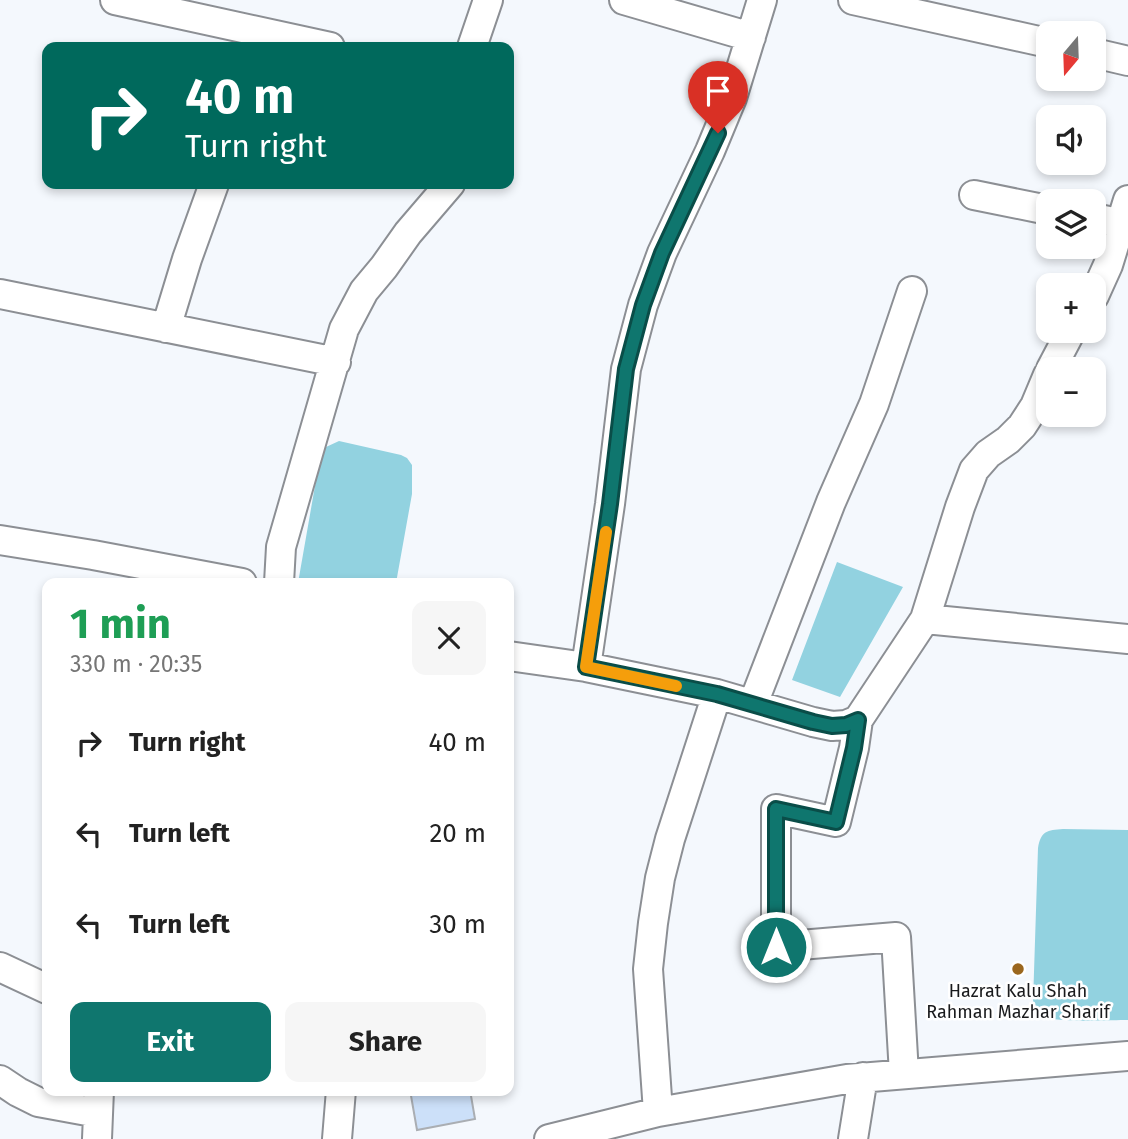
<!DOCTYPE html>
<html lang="en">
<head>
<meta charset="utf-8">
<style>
	:root { --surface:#fff; --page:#f6f6f6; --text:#222; --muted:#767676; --accent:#0f766e }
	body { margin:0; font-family:"Fira Sans",sans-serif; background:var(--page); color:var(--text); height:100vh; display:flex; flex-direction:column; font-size:26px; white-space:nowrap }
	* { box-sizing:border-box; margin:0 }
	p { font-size:23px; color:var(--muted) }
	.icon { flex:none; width:38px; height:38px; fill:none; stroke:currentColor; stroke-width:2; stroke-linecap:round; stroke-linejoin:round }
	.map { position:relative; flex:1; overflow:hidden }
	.details { position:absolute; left:42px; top:578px; width:472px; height:518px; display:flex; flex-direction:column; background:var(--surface); border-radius:14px; box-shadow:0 4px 10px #0003 }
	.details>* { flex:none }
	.top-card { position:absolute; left:42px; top:42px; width:472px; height:147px; border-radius:14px; box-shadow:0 4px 10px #0003; background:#00695c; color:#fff; overflow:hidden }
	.needle { width:46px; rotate:199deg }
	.tools { position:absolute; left:1036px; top:21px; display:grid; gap:14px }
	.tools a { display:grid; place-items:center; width:70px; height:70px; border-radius:14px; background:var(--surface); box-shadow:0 4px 10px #0003; font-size:35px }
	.pin { position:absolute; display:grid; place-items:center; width:60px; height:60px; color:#fff; margin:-72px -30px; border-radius:50% 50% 50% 0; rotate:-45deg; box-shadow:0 0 7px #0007 }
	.pin .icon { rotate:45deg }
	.me { position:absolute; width:77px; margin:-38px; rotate:0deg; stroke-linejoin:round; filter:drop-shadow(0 0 5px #0008) }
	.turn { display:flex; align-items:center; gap:24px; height:147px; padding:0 28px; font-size:32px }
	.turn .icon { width:91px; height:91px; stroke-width:2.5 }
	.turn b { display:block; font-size:49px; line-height:60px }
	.round { display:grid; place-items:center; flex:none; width:74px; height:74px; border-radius:14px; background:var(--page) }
	.overview { display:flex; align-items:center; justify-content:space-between; height:119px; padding:0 28px }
	h1 { font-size:42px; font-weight:700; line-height:52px; color:#1e9e55 }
	.button { display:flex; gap:14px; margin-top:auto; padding:14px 28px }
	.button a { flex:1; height:80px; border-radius:14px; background:var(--accent); color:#fff; font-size:28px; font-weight:700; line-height:80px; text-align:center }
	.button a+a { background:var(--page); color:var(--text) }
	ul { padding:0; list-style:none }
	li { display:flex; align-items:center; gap:21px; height:91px; padding:0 28px }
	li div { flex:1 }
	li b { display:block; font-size:26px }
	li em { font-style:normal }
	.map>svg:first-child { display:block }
</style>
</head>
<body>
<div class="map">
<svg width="1128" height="1139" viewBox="0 0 1128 1139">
	<rect width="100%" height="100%" fill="#f4f8fd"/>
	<path fill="#92d2e0" d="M339,441L401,455L407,458L412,465V494L396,583H298L319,463L326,447Z
		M837,562L903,587L840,697L792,680Z
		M1063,829L1128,830V1020C1111,1020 1054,1023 1042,1016C1035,1013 1034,1009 1033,1003L1038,848C1041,831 1047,830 1063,829Z"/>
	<path fill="#cce0f9" stroke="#aaaeb3" stroke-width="2" d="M410,1090H470L475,1119L417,1130Z"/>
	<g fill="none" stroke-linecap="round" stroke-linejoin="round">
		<g stroke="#8c8f94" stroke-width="32">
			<path id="minor" d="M115,0L330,47
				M624,0L751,37
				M853,0L1048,43
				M472,47L488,0
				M1094,53L1128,61
				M974,195L1048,210
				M1094,218L1128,225
				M0,294L336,362
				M1094,296L1108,265L1128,200
				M166,328L187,259L214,184
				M1051,369L1071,331
				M0,540L93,555L242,583
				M279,583L281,547L344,329L364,291L384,267L408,233L450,184
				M925,619L1128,639
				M509,656L586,667L717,694L813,722L832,726L846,725L858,720L925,619L960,507L974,470L988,454L1008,440L1022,426L1035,406L1048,375
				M586,667L610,504L626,369L643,305L662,253L710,151L732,98L762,0
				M753,704L831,502L874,404L912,291
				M858,720L854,748L836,822L776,809V947L896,937L904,1074
				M0,967L47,989
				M0,1080L18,1092L38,1102L98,1113
				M658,1112L648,969L653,923L660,878L670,839L717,694
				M97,1139L99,1090
				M337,1139L341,1090
				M549,1139L658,1112L847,1079L1128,1056
				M853,1139L863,1077"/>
		</g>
		<use href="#minor" stroke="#fff" stroke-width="28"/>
	</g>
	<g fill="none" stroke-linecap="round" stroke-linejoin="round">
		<g stroke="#0a4d48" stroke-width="18">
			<path id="route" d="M718,133L662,253L643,305L626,369L610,504L586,667L717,694L813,722L832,726L846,725L858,720L854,748L836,822L776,809V947"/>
		</g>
		<use href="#route" stroke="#0f766e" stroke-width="12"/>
		<path stroke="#f59e0b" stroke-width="12" d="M606,532L586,667L676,686"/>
	</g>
	<circle fill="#9b671e" stroke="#fff" stroke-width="2.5" cx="1018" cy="969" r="7"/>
	<g text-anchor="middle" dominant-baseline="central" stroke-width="5" stroke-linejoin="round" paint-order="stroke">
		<g font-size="18" fill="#191a1c" stroke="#fff">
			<text x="1018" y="991">Hazrat Kalu Shah<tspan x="1018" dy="21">Rahman Mazhar Sharif</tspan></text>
		</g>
	</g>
</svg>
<div class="tools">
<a><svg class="needle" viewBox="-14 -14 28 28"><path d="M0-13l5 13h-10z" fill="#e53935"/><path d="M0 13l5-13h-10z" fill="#767676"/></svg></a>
<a><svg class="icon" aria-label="sound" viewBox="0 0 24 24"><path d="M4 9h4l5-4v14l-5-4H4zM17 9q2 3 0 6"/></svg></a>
<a><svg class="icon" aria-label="layers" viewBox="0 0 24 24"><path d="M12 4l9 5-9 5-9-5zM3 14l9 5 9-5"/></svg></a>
<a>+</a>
<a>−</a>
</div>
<div class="pin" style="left:718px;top:133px;background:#d93025"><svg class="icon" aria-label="arrive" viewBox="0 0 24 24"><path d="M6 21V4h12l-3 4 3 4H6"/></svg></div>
<svg class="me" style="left:776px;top:947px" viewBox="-20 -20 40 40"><circle r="17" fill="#0f766e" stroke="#fff" stroke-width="3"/><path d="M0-11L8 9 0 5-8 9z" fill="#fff"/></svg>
<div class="top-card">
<div class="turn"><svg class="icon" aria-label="right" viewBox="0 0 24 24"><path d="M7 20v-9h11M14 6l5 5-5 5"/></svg><div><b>40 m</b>Turn right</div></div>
</div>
<section class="details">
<div class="overview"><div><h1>1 min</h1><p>330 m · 20:35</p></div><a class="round"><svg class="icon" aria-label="close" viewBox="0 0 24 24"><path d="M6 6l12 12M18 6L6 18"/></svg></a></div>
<ul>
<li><svg class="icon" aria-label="right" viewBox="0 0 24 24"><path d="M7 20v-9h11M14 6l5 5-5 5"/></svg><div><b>Turn right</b></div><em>40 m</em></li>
<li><svg class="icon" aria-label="left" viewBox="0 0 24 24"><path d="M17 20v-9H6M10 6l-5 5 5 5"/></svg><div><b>Turn left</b></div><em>20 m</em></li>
<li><svg class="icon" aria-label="left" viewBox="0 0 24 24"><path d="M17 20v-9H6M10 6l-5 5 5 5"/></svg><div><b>Turn left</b></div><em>30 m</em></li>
</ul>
<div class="button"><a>Exit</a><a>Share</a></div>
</section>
</div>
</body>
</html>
